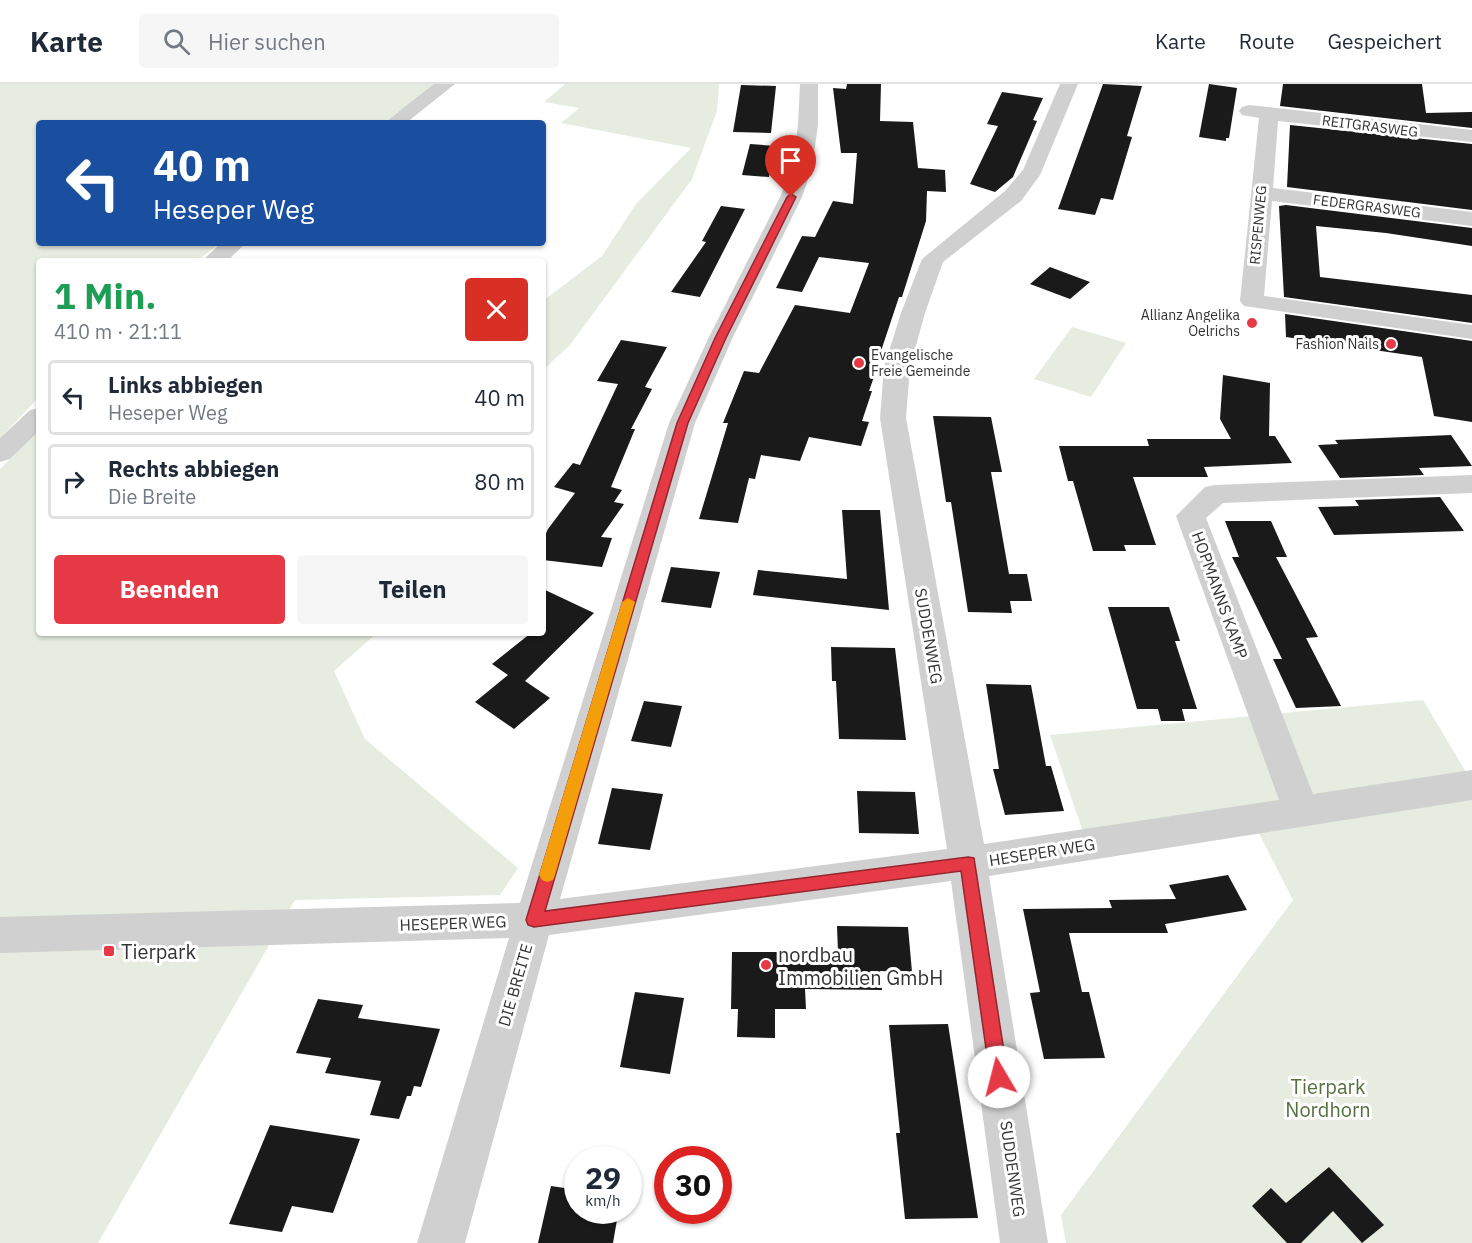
<!DOCTYPE html>
<html lang="de">
<head>
<meta charset="utf-8">
<style>
	:root { --surface:#fff; --page:#f6f6f7; --text:#1f2937; --muted:#747a83; --line:#e0e1e3; --accent:#e63946 }
	body { margin:0; font-family:"IBM Plex Sans",sans-serif; background:var(--page); color:var(--text); height:100vh; display:flex; flex-direction:column; font-size:22px; white-space:nowrap }
	* { box-sizing:border-box; margin:0 }
	p { font-size:20px; color:var(--muted) }
	.icon { flex:none; width:33px; height:33px; fill:none; stroke:currentColor; stroke-width:2; stroke-linecap:round; stroke-linejoin:round }
	.map { position:relative; flex:1; overflow:hidden }
	.details { position:absolute; left:36px; top:174px; width:510px; height:378px; display:flex; flex-direction:column; background:var(--surface); border-radius:6px; box-shadow:0 2px 4px #0004 }
	.details>* { flex:none }
	.top-card { position:absolute; left:36px; top:36px; width:510px; height:126px; border-radius:6px; box-shadow:0 2px 4px #0004; background:#1a4fa0; color:#fff; overflow:hidden }
	.speed { position:absolute; left:564px; top:1062px; display:flex; gap:12px; font-size:30px; font-weight:700; text-align:center }
	.speed>* { display:grid; place-content:center; width:78px; height:78px; border-radius:50%; background:var(--surface); box-shadow:0 2px 4px #0004; line-height:1 }
	.speed small { font-size:15px; font-weight:400 }
	.speed .limit { border:9px solid #d22; background:#fff; color:#111 }
	.pin { position:absolute; display:grid; place-items:center; width:51px; height:51px; color:#fff; margin:-62px -26px; border-radius:50% 50% 50% 0; rotate:-45deg; box-shadow:0 0 6px #0007 }
	.pin .icon { rotate:45deg }
	.me { position:absolute; width:66px; margin:-33px; rotate:352deg; stroke-linejoin:round; filter:drop-shadow(0 0 4px #0008) }
	.turn { display:flex; align-items:center; gap:21px; height:126px; padding:0 18px; font-size:27px }
	.turn .icon { width:78px; height:78px; stroke-width:2.5 }
	.turn b { display:block; font-size:42px; line-height:51px }
	.round { display:grid; place-items:center; flex:none; width:63px; height:63px; border-radius:6px; background:var(--page) }
	.summary { display:flex; align-items:center; justify-content:space-between; height:102px; padding:0 18px }
	h1 { font-size:36px; font-weight:700; line-height:45px; color:#1e9e55 }
	.action { display:flex; gap:12px; margin-top:auto; padding:12px 18px }
	.action a { flex:1; height:69px; border-radius:6px; background:var(--accent); color:#fff; font-size:24px; font-weight:700; line-height:69px; text-align:center }
	.action a+a { background:var(--page); color:var(--text) }
	ul { padding:0; list-style:none }
	li { display:flex; align-items:center; gap:18px; height:75px; margin:0 12px 9px; padding:0 6px; border:3px solid var(--line); border-radius:6px }
	li div { flex:1 }
	li b { display:block; font-size:22px }
	li em { font-style:normal }
	header { display:flex; align-items:center; gap:36px; box-sizing:border-box; height:84px; padding:0 30px; background:var(--surface); border-bottom:2px solid var(--line) }
	header strong { font-size:28px }
	nav { display:flex; gap:33px; margin-inline-start:auto; font-size:21px }
	.search { width:420px; height:54px; background:var(--page); display:flex; align-items:center; gap:15px; box-sizing:border-box; padding:0 21px; border-radius:6px; color:var(--muted); font-size:22px }
	.map>svg:first-child { display:block }
</style>
</head>
<body>
<header>
<strong>Karte</strong>
<div class="search"><svg class="icon" aria-label="search" viewBox="0 0 24 24"><circle cx="10" cy="10" r="6"/><path d="M15 15l6 6"/></svg>Hier suchen</div>
<nav><a>Karte</a><a>Route</a><a>Gespeichert</a></nav>
</header>
<div class="map">
<svg width="1472" height="1159" viewBox="0 0 1472 1159">
	<rect width="100%" height="100%" fill="#fff"/>
	<path fill="#e6ecdf" d="M0,0H436L383,39H39V159H220L197,177H39V313L0,354Z
		M565,0H719L717,27L692,95L570,261L543,286V217L602,172L636,120L691,64L561,39L579,24L544,18Z
		M1072,243L1126,259L1091,313L1034,295Z
		M39,347V549H377L334,587L365,655L518,784L500,811L295,816L98,1159H0V385Z
		M1423,616L1472,698V1159H1066L1061,1131L1293,816L1246,724L1083,748L1050,651Z"/>
	<path fill="#1a1a1a" d="M847,0H881L880,37L913,38L918,84L945,86L946,108L927,107L926,137L902,213H899L879,273H881L869,307H872L862,337L869,338L861,362L809,353L800,377L761,371L755,395L749,394L738,439L699,435L728,339H723L744,287L759,289L795,221L850,229L869,179L819,173L802,208L776,204L802,152L815,153L833,117L853,120L857,69H841L833,4L846,5Z
		M1103,0L1142,2L1127,52L1132,53L1113,116L1101,114L1095,131L1058,125Z
		M1209,0L1237,4L1229,54H1226V57L1199,53Z
		M1283,0H1422L1426,29L1472,28V44L1280,22Z
		M741,1L776,2L771,49L733,48Z
		M1002,8L1043,14L1033,36L1037,37L1013,93L995,108L970,100L998,42L987,40Z
		M1290,41L1472,60V126L1287,103Z
		M750,60L775,62L769,93L742,91Z
		M1286,121L1472,144V162L1386,149L1316,142L1320,193L1472,211V239L1284,213L1279,122Z
		M721,122L745,125L700,213L671,208L706,158L702,157Z
		M1050,183L1090,198L1070,215L1030,200Z
		M1285,230L1472,257V338L1434,332L1422,273L1286,253Z
		M621,256L667,263L645,303L652,305L631,345H635L611,403L622,406L614,418L624,420L601,453L612,454L602,483L543,476V456L548,445L575,409L554,403L573,379L580,381L618,300L597,297Z
		M1223,291L1270,299L1269,352H1275L1292,379L1204,383L1208,393H1133L1156,461H1124L1126,467H1093L1073,397H1068L1059,362H1149L1147,355H1231L1220,335Z
		M933,332L991,333L1002,388H991L1009,490H1027L1032,517H1010L1012,529L968,528L951,418H946Z
		M1451,351L1472,382L1419,384L1424,391L1340,394L1318,361L1338,360L1335,356Z
		M1440,413L1464,447L1334,451L1318,423L1359,422L1355,416Z
		M842,426H880L889,526L753,511L758,486L847,495Z
		M1225,437H1271L1287,473H1276L1318,553L1306,554L1341,622L1296,624L1273,575H1282L1232,473H1239Z
		M671,483L720,488L711,524L661,518Z
		M543,505L594,529L525,597L550,614L514,645L475,618L508,591L492,580L531,549H543Z
		M1108,523H1169L1180,557H1175L1197,625H1182L1185,637H1161L1158,625H1137Z
		M831,563L895,564L906,656L839,655L836,597H832Z
		M986,600L1031,601L1046,682H1051L1064,727L1005,731L993,685H999Z
		M644,617L682,622L671,663L631,657Z
		M612,704L663,710L650,766L598,760Z
		M857,707L915,708L919,750L859,749Z
		M1228,791L1247,826L1165,840L1168,849H1069L1082,908H1089L1105,974L1044,975L1030,909L1040,908L1023,825L1112,824L1109,816L1176,815L1169,801Z
		M837,842L908,843L912,888L880,887L882,906L805,905L806,925H775V954L737,953L738,925H731L732,868H838Z
		M635,908L684,914L670,990L620,983Z
		M318,915L363,921L358,934L440,945L421,1003L414,1002L411,1012H407L399,1035L370,1031L381,997L325,989L331,974L296,969Z
		M948,940L978,1134L905,1135L896,1049H900L889,941Z
		M270,1041L360,1055L333,1129L292,1122L282,1148L229,1140Z
		M1329,1083L1384,1141L1362,1159L1333,1127L1301,1159H1287L1252,1122L1271,1104L1286,1119Z
		M551,1102L578,1106V1126L618,1130L613,1159H538Z"/>
	<g fill="none" stroke-linecap="round" stroke-linejoin="round">
		<path fill="#d0d0d0" fill-rule="evenodd" d="M800,0H818V41L812,84L802,113L733,253L695,339L560,815L947,765L880,334L884,283L901,229L922,175L1005,107L1023,86L1060,0H1078L1040,91L1021,117L943,178L925,229L910,283L906,334L984,760L1279,716L1176,432L1205,403L1215,401L1472,391V409L1223,419L1206,434L1313,710L1472,686V716L989,792L1048,1159H1000L951,797L549,851L465,1159H417L509,854L0,869V833L520,819L669,339L709,253L780,113L792,84L798,41Z
			M1249,21L1472,46V58L1278,37L1273,104L1472,128V142L1272,117L1264,212L1472,241V255L1244,222L1240,217L1259,34L1242,31L1239,27L1242,23Z"/>
		<path fill="#d0d0d0" fill-rule="evenodd" d="M434,0H455L406,39H384Z
			M221,159H246L227,177H202Z
			M39,324V347L10,375L0,378V354L30,326Z"/>
	</g>
	<path fill="#e63946" stroke="#96252e" stroke-width="1.5" d="M791,110L796,113L726,254L688,339L545,827L968,773L974,774L1008,993L1006,999L999,1002L993,999L990,993L961,787L534,843L528,841L526,836L677,339L715,254L787,113Z"/>
	<path fill="#f59e0b" d="M628,514L635,518L555,791L553,796L547,798L542,796L539,791L622,518Z"/>
	<g fill="#e63946" stroke="#fff" stroke-width="2">
		<circle cx="1252" cy="239" r="6"/>
		<circle cx="1391" cy="260" r="6"/>
		<circle cx="859" cy="279" r="6"/>
		<rect x="103" y="861" width="12" height="12" rx="3"/>
		<circle cx="766" cy="881" r="6"/>
	</g>
	<g text-anchor="middle" dominant-baseline="central" stroke-width="6" stroke-linejoin="round" paint-order="stroke">
		<g font-size="14" fill="#333" stroke="#fff">
			<text transform="translate(1370 42) rotate(7)">REITGRASWEG</text>
			<text transform="translate(1367 122) rotate(7)">FEDERGRASWEG</text>
			<text transform="translate(1258 141) rotate(-85)">RISPENWEG</text>
		</g>
		<g font-size="14" fill="#333" stroke="#fff" text-anchor="end">
			<text x="1240" y="231">Allianz Angelika<tspan x="1240" dy="16">Oelrichs</tspan></text>
			<text x="1379" y="260">Fashion Nails</text>
			<text x="871" y="271" text-anchor="start">Evangelische<tspan x="871" dy="16">Freie Gemeinde</tspan></text>
		</g>
		<g font-size="16" fill="#333" stroke="#fff">
			<text transform="translate(1220 511) rotate(70)">HOPMANNS KAMP</text>
			<text transform="translate(929 552) rotate(80)">SUDDENWEG</text>
			<text transform="translate(1042 768) rotate(-9)">HESEPER WEG</text>
			<text transform="translate(453 839) rotate(-2)">HESEPER WEG</text>
			<text transform="translate(515 901) rotate(-74)">DIE BREITE</text>
			<text transform="translate(1013 1085) rotate(82)">SUDDENWEG</text>
		</g>
		<g font-size="20" fill="#333" stroke="#fff" text-anchor="start">
			<text x="121" y="867">Tierpark</text>
			<text x="778" y="870">nordbau<tspan x="778" dy="23">Immobilien GmbH</tspan></text>
		</g>
		<g font-size="20" fill="#56703f" stroke="#fff">
			<text x="1328" y="1002">Tierpark<tspan x="1328" dy="23">Nordhorn</tspan></text>
		</g>
	</g>
</svg>
<div class="speed"><div>29<small>km/h</small></div><div class="limit">30</div></div>
<div class="pin" style="left:791px;top:113px;background:#d93025"><svg class="icon" aria-label="arrive" viewBox="0 0 24 24"><path d="M6 21V4h12l-3 4 3 4H6"/></svg></div>
<svg class="me" style="left:999px;top:993px" viewBox="-20 -20 40 40"><circle r="19" fill="#fff"/><path d="M0-13L10 11 0 6-10 11z" fill="#e63946"/></svg>
<div class="top-card">
<div class="turn"><svg class="icon" aria-label="left" viewBox="0 0 24 24"><path d="M17 20v-9H6M10 6l-5 5 5 5"/></svg><div><b>40 m</b>Heseper Weg</div></div>
</div>
<section class="details">
<div class="summary"><div><h1>1 Min.</h1><p>410 m · 21:11</p></div><a class="round" style="background:#d93025;color:#fff"><svg class="icon" aria-label="close" viewBox="0 0 24 24"><path d="M6 6l12 12M18 6L6 18"/></svg></a></div>
<ul>
<li><svg class="icon" aria-label="left" viewBox="0 0 24 24"><path d="M17 20v-9H6M10 6l-5 5 5 5"/></svg><div><b>Links abbiegen</b><p>Heseper Weg</p></div><em>40 m</em></li>
<li><svg class="icon" aria-label="right" viewBox="0 0 24 24"><path d="M7 20v-9h11M14 6l5 5-5 5"/></svg><div><b>Rechts abbiegen</b><p>Die Breite</p></div><em>80 m</em></li>
</ul>
<div class="action"><a>Beenden</a><a>Teilen</a></div>
</section>
</div>
</body>
</html>
